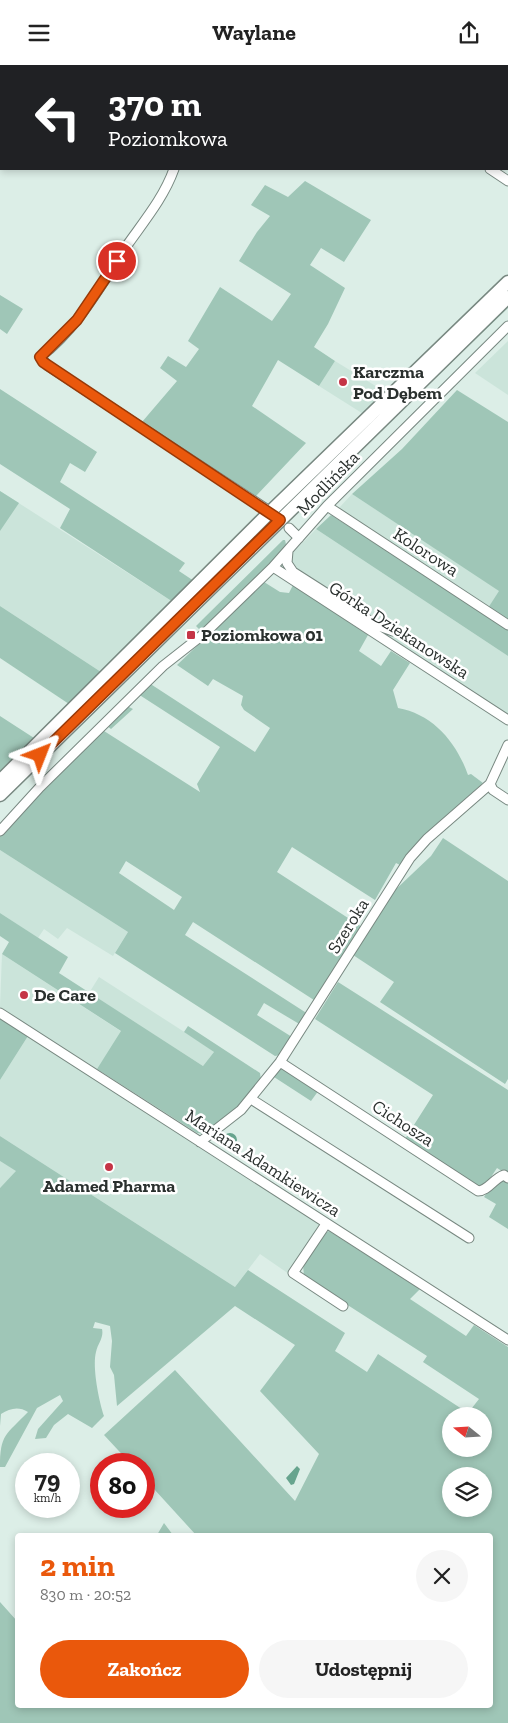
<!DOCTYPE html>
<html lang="pl">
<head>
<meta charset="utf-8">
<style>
	:root { --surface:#fff; --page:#f6f6f6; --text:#222; --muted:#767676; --accent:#ea580c }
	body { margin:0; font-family:"Zilla Slab",serif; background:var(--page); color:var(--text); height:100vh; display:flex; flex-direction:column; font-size:19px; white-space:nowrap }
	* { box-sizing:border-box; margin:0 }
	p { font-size:16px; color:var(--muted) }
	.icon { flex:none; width:28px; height:28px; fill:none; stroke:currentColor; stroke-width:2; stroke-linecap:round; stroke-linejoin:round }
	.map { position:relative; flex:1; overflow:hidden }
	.drawer { position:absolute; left:15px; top:1468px; width:478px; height:175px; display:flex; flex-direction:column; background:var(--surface); border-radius:5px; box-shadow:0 2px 8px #0003 }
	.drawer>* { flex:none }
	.hud { position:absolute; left:0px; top:0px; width:509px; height:105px; box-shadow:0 2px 8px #0003; background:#202124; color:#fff; overflow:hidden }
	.needle { width:32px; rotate:288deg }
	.buttons { position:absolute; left:442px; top:1342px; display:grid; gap:10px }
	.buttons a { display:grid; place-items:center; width:50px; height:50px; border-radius:50%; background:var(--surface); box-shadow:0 2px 8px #0003; font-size:25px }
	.speed { position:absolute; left:15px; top:1388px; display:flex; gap:10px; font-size:25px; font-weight:700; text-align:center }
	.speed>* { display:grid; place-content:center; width:65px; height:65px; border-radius:50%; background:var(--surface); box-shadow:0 2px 8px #0003; line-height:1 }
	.speed small { font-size:12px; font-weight:400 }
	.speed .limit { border:8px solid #d22; background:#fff; color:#111 }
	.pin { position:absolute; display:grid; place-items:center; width:42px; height:42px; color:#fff; margin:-21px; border:2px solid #fff; border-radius:50%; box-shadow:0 1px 5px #0007 }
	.me { position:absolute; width:55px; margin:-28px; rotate:45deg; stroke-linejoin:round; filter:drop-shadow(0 0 4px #0008) }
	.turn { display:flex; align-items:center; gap:18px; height:105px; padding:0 25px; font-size:22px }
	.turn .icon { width:65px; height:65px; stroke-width:2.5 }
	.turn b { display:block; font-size:35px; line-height:42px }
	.round { display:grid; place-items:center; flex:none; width:52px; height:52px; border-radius:26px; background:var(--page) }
	.summary { display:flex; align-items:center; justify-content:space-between; height:85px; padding:0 25px }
	h1 { font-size:30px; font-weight:700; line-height:38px; color:var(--accent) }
	.button { display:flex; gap:10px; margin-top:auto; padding:10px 25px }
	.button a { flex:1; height:58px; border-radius:30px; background:var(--accent); color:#fff; font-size:20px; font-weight:700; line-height:58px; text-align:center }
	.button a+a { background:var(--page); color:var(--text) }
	header { display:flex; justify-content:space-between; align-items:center; height:65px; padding:0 25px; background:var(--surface); font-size:22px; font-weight:700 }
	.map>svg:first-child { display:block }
</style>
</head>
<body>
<header><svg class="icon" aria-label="menu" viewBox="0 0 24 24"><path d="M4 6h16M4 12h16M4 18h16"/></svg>Waylane<svg class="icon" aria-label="share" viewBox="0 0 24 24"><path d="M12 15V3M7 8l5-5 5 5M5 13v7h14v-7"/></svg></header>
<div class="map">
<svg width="508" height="1658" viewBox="0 0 508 1658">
	<rect width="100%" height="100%" fill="#dceee7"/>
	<path fill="#cbe4da" d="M508,276V330L475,308Z
		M335,296L387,328L365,350L319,321Z
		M0,426L173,537L101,607L0,541Z
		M352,429L500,526L488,543L338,444Z
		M316,464L508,591V651L279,502Z
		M0,785L128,867L113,891L67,863L58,874L44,864L38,873L0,848Z
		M2,889L122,967L97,1004L0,942Z
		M99,912L203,979L214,987L203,1001L89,928Z
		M28,971L319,1158V1164L289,1209L260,1189L235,1222L0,1071V1015Z
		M0,1096L17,1106L0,1123Z"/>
	<path fill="#9fc6b7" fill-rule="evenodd" d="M335,0H442L444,1H337Z
		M305,116L371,155L344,197L321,183L310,200L345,223L328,259L314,282L335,296L319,321L278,295L252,341L306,378L256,431L142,357L177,316L160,303L168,291L186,302L199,284L188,276L220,222L272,256L291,229L239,196L257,167L270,151L251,140L265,120L288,132Z
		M0,230L23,244L7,269L0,264Z
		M508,237V243L289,454Z
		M0,324L97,387L85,407L70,398L60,417L185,498L179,506L194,516L173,537L60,463L70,444L0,399Z
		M457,325L508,357V556L488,543L499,526L352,429L402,384Z
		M0,426L19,438L0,466Z
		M331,450L508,563V591L316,464Z
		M283,475H285L287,484L275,493L201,566L196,561L203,554Z
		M264,517L280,527L289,528L293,520L368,570L359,586L381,601L391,586L410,598L393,625L398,643C433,649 457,678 468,710L471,709L483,718L422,772L400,800L396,798L375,835L292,782L277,807L362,862L317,937L193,857L185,870L308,949L301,960L264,938L257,950L292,972L280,990L275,991L115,888L128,867L0,785V771L31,736L104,666L200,727L197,719L220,682L138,629L149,618L255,687L270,663L244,645L241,640L243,631L213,614L208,621L177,600ZM126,796L182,832L174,845L119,808Z
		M0,541L101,607L69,639L0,593Z
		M127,641L133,644L111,664L107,661Z
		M0,651L34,673L0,707Z
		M443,773L508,816V1014L505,1019L380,937L394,917L353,890L393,827L431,791Z
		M0,848L68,892L59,908L203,1001L214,987L184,967L188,961L260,1008L261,1015L238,1043L203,1069L197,1068L97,1004L121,966L2,889L9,877L0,871Z
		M338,917L508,1025V1110L497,1103L485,1121L479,1122L405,1074L433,1030L315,954Z
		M0,953L28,971L0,1015Z
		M283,1001L319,1025L311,1036L274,1012Z
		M0,1071L235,1222L248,1205L345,1268L335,1286L367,1307L378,1289L468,1348L479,1334L423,1297L427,1291L304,1212L303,1199L325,1168L329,1166L420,1224L410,1234L466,1271L474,1260L508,1282V1658H0V1537L17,1556L18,1640H490V1470H196L144,1413V1399H131L104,1370L175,1305L295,1436L319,1389L260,1326L295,1280L235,1241L117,1341L114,1310L110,1302L112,1276L110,1261L95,1257L93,1263L102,1264C104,1273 98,1278 96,1287C92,1302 99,1336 104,1351L92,1363L68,1349L54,1360L46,1373L35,1374L38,1364L63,1336L60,1330L37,1343L5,1402H0C0,1369 6,1370 28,1347C19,1341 10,1343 1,1349L0,1361V1123L16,1106L0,1096ZM451,1351H484V1384H451ZM451,1411H484V1444H451Z
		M502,1112L508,1116V1164L489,1152L496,1139L484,1132L496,1114Z
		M164,1458L173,1470H157Z"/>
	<path fill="#67a48e" d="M223 1075a7 7 0 1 1 14 0a7 7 0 1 1-14 0Z
		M297,1401L300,1404L294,1419L291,1420L286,1413Z"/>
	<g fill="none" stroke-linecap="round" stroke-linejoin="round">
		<g stroke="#788881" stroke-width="11">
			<path id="minor" d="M333,0L335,1
				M201,1V0
				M174,104C164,132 145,155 128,179C102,218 78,263 40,292L48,301L274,449
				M490,104L508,116
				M327,441L508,560
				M289,463L299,473
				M288,486L287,498L293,507L376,560L393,566
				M273,502L508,655
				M508,680L490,719L493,725L508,735
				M0,766L40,722L163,601L205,568L273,502L327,441L508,261
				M0,948L508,1275
				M280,997L478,1126C488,1126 493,1114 504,1110L508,1113
				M251,1034L469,1173
				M200,1077L241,1045L280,997L410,793L427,774L490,719
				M326,1159L293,1208L343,1241"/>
		</g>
		<g stroke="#788881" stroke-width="15">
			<path id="highway" d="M0,716L267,450L508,217
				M0,730L508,232"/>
		</g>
		<use href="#minor" stroke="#fff" stroke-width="9"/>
		<use href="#highway" stroke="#fff" stroke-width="12"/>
	</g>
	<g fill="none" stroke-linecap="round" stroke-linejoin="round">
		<g stroke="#983908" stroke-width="12">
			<path id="route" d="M40,690L280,455L43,297L40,292L77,255L117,196"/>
		</g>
		<use href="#route" stroke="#ea580c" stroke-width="9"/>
	</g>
	<g fill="#c53446" stroke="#fff" stroke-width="2">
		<circle cx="343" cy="317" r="5"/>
		<rect x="186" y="565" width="10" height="10" rx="2.5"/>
		<circle cx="24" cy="930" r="5"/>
		<circle cx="109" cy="1102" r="5"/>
	</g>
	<g text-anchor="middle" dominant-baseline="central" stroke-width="5" stroke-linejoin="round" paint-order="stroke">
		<g font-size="18" font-weight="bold" fill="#2a302e" stroke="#fff" text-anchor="start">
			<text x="353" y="307">Karczma<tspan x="353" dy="21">Pod Dębem</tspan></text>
			<text x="201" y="570">Poziomkowa 01</text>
			<text x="34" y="930">De Care</text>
			<text x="109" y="1121" text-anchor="middle">Adamed Pharma</text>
		</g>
		<g font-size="18" fill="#2a302e" stroke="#fff">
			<text transform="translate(328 418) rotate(-46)">Modlińska</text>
			<text transform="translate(426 487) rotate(33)">Kolorowa</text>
			<text transform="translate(399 565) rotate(33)">Górka Dziekanowska</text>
			<text transform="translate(348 861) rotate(-58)">Szeroka</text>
			<text transform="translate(403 1058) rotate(33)">Cichosza</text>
			<text transform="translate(263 1098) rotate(33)">Mariana Adamkiewicza</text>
		</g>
	</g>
</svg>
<div class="buttons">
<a><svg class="needle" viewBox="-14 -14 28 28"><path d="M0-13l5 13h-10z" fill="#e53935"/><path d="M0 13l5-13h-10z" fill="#767676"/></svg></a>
<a><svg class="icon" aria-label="layers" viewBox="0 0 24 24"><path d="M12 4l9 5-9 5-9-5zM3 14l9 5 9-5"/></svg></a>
</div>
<div class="speed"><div>79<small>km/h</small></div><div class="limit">80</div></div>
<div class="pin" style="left:117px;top:196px;background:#d93025"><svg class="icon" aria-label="arrive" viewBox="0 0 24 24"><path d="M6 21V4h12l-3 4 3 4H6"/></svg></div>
<svg class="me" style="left:40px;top:690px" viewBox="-20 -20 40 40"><path d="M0-17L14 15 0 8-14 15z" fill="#ea580c" stroke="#fff" stroke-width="4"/></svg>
<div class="hud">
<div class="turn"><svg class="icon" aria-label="left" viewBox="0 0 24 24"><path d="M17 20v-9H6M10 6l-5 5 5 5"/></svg><div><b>370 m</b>Poziomkowa</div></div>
</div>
<section class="drawer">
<div class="summary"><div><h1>2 min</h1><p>830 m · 20:52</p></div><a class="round"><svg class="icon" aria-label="close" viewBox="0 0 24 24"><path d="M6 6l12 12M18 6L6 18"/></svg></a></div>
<div class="button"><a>Zakończ</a><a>Udostępnij</a></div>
</section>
</div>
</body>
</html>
